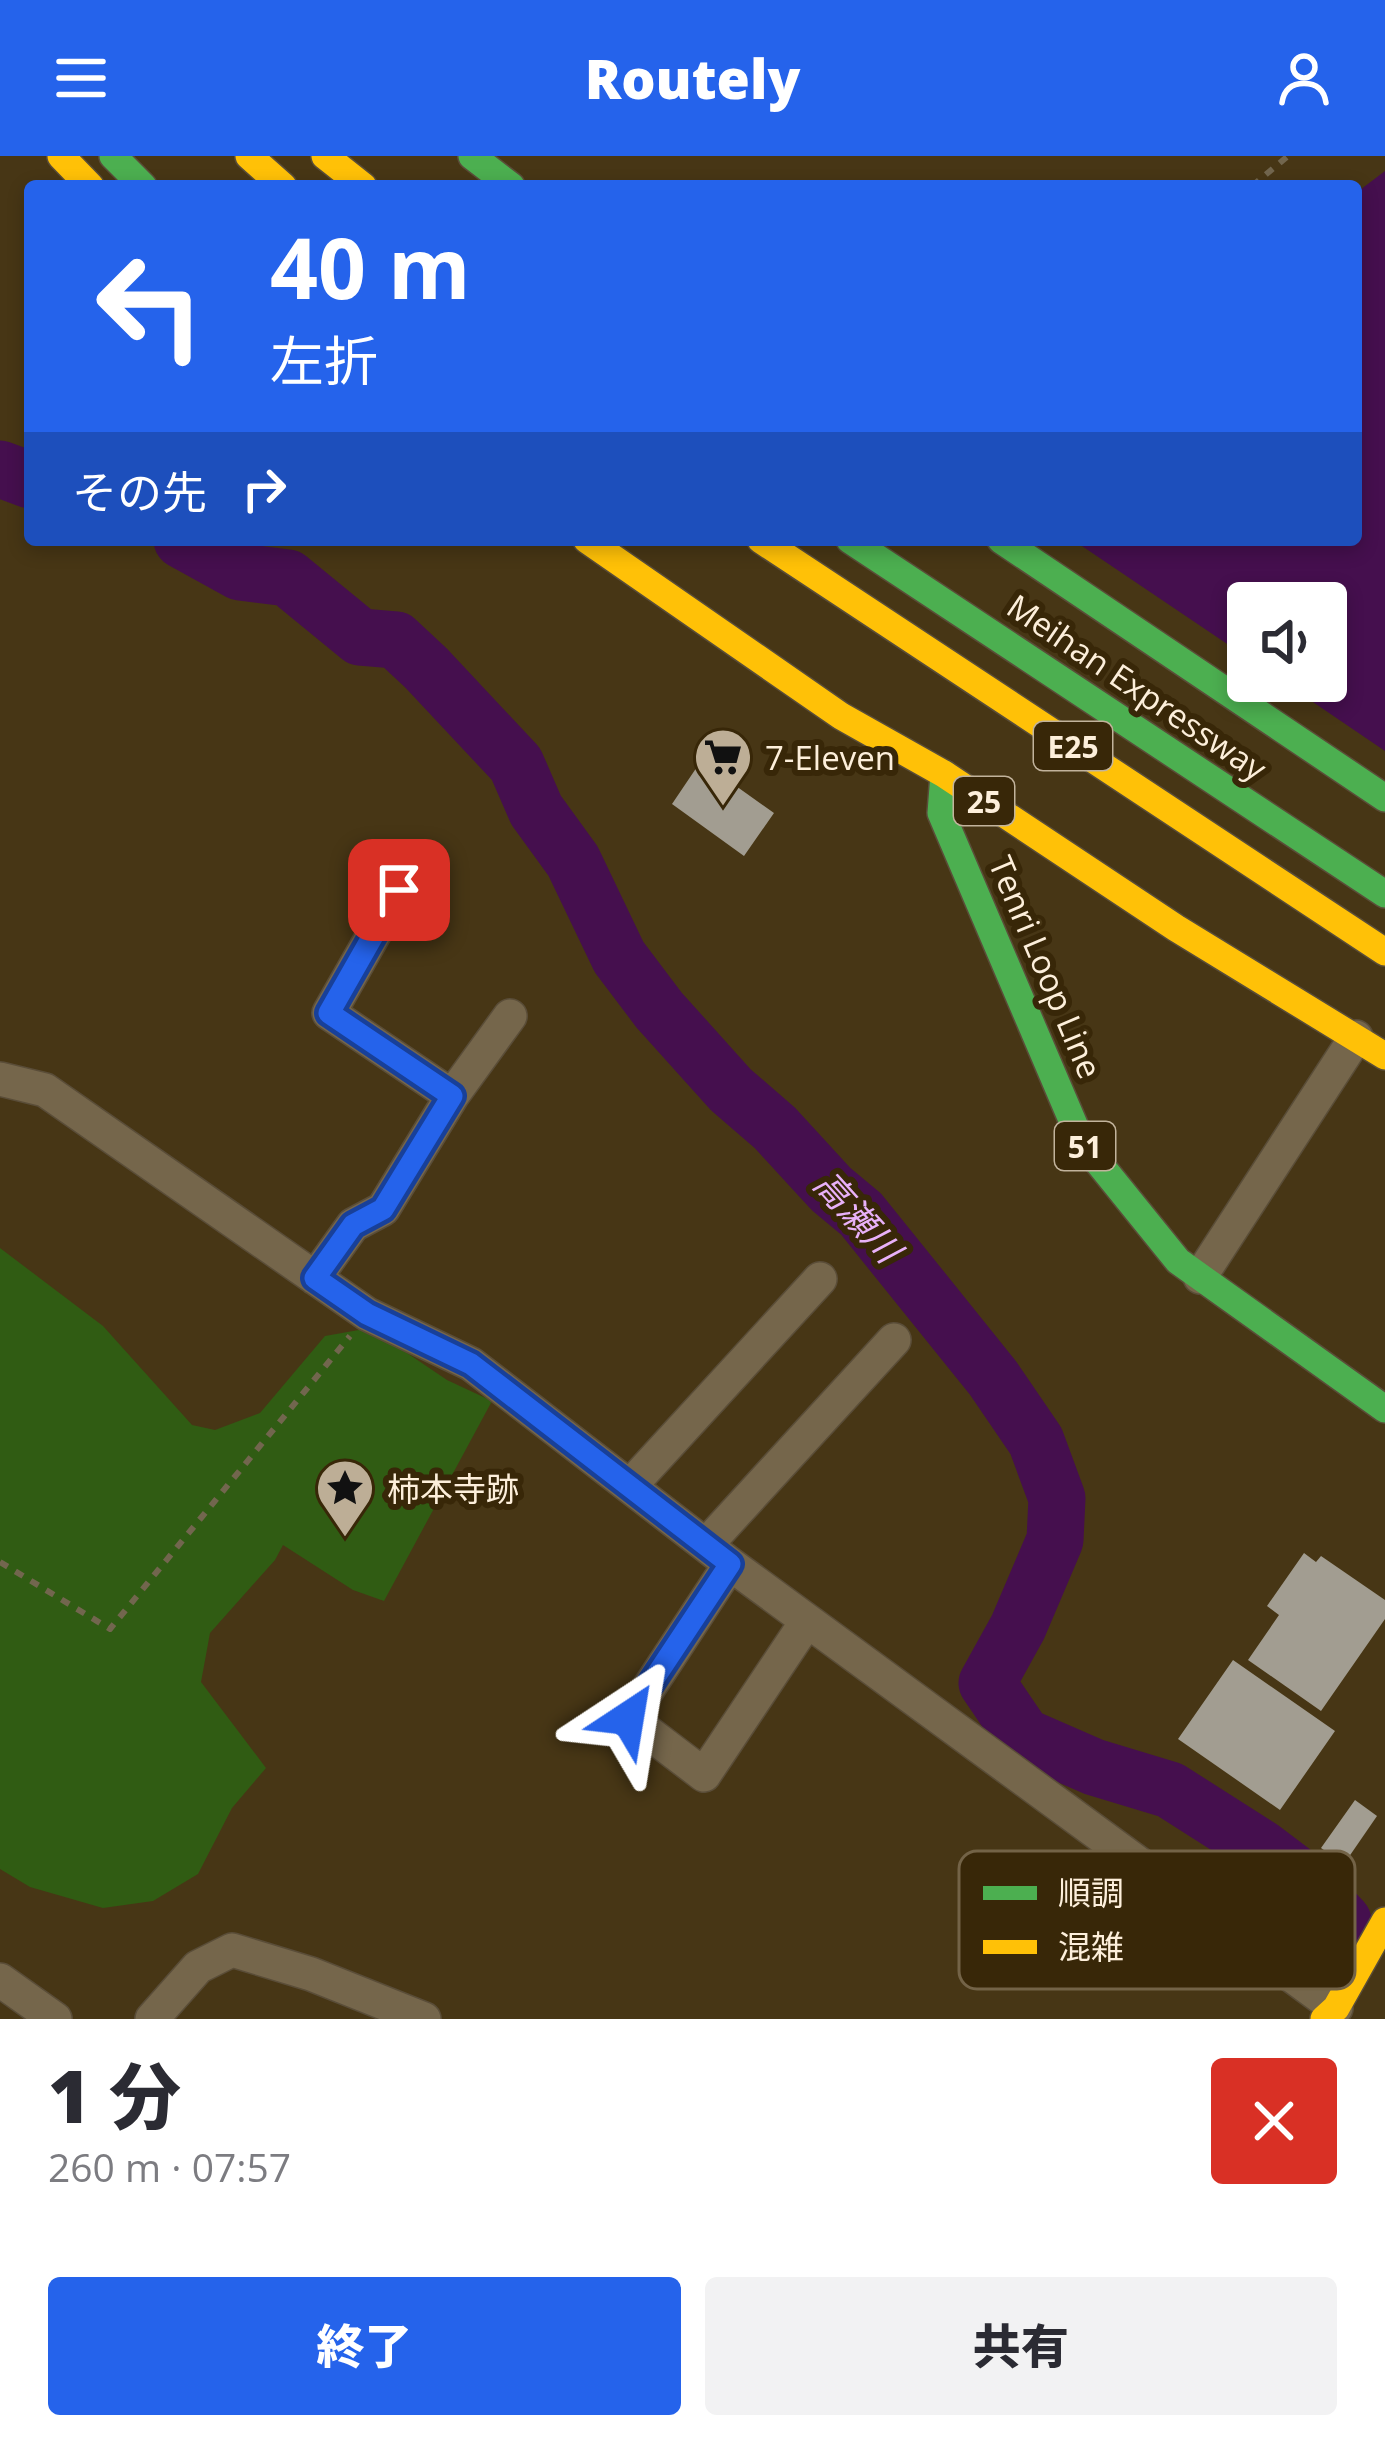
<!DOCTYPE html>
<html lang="ja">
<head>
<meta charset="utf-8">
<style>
	:root { --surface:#fff; --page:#f2f2f3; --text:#2b2b33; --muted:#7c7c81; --accent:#2563eb }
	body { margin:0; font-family:"Open Sans","Noto Sans JP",sans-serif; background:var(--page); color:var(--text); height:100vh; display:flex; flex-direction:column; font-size:45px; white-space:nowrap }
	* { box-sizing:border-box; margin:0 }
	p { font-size:39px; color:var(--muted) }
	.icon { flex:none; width:66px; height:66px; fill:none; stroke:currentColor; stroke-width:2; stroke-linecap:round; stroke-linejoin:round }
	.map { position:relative; height:1863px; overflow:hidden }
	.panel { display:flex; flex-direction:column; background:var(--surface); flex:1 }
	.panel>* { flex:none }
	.top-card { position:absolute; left:24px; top:24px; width:1338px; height:366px; border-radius:12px; box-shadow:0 6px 18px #0003; background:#2563eb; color:#fff; overflow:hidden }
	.controls { position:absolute; left:1227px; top:426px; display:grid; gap:24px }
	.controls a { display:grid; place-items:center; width:120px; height:120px; border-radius:12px; background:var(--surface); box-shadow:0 6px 18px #0003; font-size:60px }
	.pin { position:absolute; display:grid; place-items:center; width:102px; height:102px; color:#fff; margin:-51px; border-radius:24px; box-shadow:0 6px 18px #0006 }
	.me { position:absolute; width:132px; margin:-66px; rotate:33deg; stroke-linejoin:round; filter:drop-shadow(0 0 9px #0008) }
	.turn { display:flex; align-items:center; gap:42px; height:252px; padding:0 48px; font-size:54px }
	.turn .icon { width:156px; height:156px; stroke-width:2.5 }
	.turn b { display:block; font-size:84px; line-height:102px }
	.then { display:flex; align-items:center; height:114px; padding:0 48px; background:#0003; gap:24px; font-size:45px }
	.round { display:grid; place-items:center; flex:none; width:126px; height:126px; border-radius:12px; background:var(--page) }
	.overview { display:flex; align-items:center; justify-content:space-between; height:204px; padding:0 48px }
	h1 { font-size:72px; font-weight:800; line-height:90px }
	.action { display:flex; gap:24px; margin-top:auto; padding:24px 48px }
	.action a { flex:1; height:138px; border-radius:12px; background:var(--accent); color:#fff; font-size:48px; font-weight:800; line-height:138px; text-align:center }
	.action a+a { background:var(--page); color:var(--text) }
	header { display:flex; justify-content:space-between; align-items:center; height:156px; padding:0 48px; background:var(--accent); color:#fff; font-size:54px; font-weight:800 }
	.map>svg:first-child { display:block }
</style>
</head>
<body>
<header><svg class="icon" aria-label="menu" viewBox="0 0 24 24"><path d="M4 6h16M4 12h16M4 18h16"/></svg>Routely<svg class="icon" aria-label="person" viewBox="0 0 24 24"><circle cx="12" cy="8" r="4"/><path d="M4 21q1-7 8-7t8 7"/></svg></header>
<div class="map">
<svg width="1385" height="1863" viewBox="0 0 1385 1863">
	<rect width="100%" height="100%" fill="#473615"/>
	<path fill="#305c13" d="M0,1092L103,1170L192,1269L215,1274L260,1257L325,1180L370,1172L447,1224L492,1245L384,1445L353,1434L283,1389L275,1404L210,1477L201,1526L266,1612L232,1652L198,1718L153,1745L103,1752L30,1731L0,1713Z"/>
	<path fill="#450f4e" d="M1385,15V595L1282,525H1326V447H1248V502L1073,384H1356V37Z"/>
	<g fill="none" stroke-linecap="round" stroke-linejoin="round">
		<path stroke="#450f4e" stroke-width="57" d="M0,313L30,324
			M182,384L240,416L288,422L360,481L396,484L426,512L516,608L536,654L573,705L619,801L659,854L731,934L775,972L831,1033L861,1058L993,1222L1036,1285L1057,1342L1055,1384L1018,1471L987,1527L1023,1580L1094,1611L1170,1634L1261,1692L1306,1726L1343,1765"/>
	</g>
	<path fill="#a29d91" d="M701,605L774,657L744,700L672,648Z
		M1304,1397L1316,1406L1321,1400L1385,1444V1463L1321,1555L1248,1504L1279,1459L1267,1450Z
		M1233,1504L1335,1575L1280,1654L1178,1583Z
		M1355,1644L1377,1660L1344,1708L1321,1692Z"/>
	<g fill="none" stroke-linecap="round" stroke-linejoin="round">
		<g stroke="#5a4d38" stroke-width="36">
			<path id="street" d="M399,734L329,857L452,940
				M0,923L45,934L367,1158L471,1208L730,1408L1336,1852
				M1200,1121L1356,881
				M315,1122L353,1069L383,1053L452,940L510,860
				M630,1330L820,1123
				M706,1389L894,1184
				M730,1408L629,1562L704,1619L807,1465
				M0,1824L55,1863
				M152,1863L198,1811L232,1794L311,1818L424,1863"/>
		</g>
		<g stroke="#5a4d38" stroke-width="30">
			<path id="fast" d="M113,0L143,30
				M472,0L511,30
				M850,384L1385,738
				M1001,384L1385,642
				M944,618L941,657L1081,985L1178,1105L1385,1253"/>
		</g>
		<g stroke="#5a4d38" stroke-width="30">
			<path id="slow" d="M61,0L90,30
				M249,0L283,30
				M325,0L363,30
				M587,384L841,560L944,618L1176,772L1385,900
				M761,384L1385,796
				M1324,1863L1336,1852L1385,1765"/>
		</g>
		<path stroke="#72664e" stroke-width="6" stroke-dasharray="9 9" stroke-linecap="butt" d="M1252,30L1288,0
			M0,1406L110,1473L350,1180"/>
		<use href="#street" stroke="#75664b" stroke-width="33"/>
		<use href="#fast" stroke="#4caf50" stroke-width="27"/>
		<use href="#slow" stroke="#ffc107" stroke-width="27"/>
	</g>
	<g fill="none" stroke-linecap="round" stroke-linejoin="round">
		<g stroke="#184099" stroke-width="30">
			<path id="route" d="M399,734L329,857L452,940L383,1053L353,1069L315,1122L367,1158L471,1208L730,1408L628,1562"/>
		</g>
		<use href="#route" stroke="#2563eb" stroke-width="21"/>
	</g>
	<defs>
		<g id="supermarket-pin" transform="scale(3)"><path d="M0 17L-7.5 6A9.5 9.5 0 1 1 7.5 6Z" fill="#bdae96" stroke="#382708"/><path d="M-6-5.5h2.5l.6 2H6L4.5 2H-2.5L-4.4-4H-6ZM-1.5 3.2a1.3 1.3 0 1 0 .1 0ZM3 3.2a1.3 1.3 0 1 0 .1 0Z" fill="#111"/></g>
		<g id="sight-pin" transform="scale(3)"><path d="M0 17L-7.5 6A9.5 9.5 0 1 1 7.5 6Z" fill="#bdae96" stroke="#382708"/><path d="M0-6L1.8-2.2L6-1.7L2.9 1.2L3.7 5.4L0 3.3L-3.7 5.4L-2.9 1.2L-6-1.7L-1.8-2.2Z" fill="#111"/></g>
	</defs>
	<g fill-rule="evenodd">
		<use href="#supermarket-pin" x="723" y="601"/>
		<use href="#sight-pin" x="345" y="1332"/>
	</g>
	<g text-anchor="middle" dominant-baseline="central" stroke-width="12" stroke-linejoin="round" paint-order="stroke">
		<g fill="#382708" stroke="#c2b39c" stroke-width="3">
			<rect x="1034" y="566" width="78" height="48" rx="9"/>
			<rect x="954" y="621" width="60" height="48" rx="9"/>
			<rect x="1055" y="966" width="60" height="48" rx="9"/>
		</g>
		<g font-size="30" font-weight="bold" fill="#fdefdb">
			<text x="1073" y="590">E25</text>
			<text x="984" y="645">25</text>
			<text x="1085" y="990">51</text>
		</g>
		<g font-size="33" fill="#fdefdb" stroke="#382708">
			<text transform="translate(1137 531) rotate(34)">Meihan Expressway</text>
			<text transform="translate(1046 811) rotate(67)">Tenri Loop Line</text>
		</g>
		<g font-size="33" fill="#fdefdb" stroke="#382708" text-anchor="start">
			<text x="765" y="601">7-Eleven</text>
			<text x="387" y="1332">柿本寺跡</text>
		</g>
		<g font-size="36" font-style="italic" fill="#e8b1f9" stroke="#382708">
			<text transform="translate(858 1060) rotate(48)">高瀬川</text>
		</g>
	</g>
	<rect x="959" y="1695" width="396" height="138" rx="18" fill="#382708" stroke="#736347" stroke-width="3"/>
	<rect x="983" y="1730" width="54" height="14" fill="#4caf50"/>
	<rect x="983" y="1784" width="54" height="14" fill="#ffc107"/>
	<g font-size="33" fill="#fdefdb">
		<text x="1058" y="1749">順調</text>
		<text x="1058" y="1803">混雑</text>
	</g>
</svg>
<div class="controls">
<a><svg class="icon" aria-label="sound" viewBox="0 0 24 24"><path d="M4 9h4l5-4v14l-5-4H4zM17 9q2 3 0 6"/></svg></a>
</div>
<div class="pin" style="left:399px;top:734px;background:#d93025"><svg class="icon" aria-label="arrive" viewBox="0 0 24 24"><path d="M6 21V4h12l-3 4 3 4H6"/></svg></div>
<svg class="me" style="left:628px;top:1562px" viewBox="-20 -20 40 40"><path d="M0-17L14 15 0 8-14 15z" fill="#2563eb" stroke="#fff" stroke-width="4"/></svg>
<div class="top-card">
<div class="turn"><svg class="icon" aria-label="left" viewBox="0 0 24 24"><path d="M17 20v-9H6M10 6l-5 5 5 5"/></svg><div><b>40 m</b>左折</div></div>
<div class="then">その先<svg class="icon" aria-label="right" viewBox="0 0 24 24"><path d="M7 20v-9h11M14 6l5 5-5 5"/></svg></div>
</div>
</div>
<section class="panel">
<div class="overview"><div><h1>1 分</h1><p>260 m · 07:57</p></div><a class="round" style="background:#d93025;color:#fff"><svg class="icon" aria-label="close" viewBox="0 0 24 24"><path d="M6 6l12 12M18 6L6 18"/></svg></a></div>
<div class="action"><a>終了</a><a>共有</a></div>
</section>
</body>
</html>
